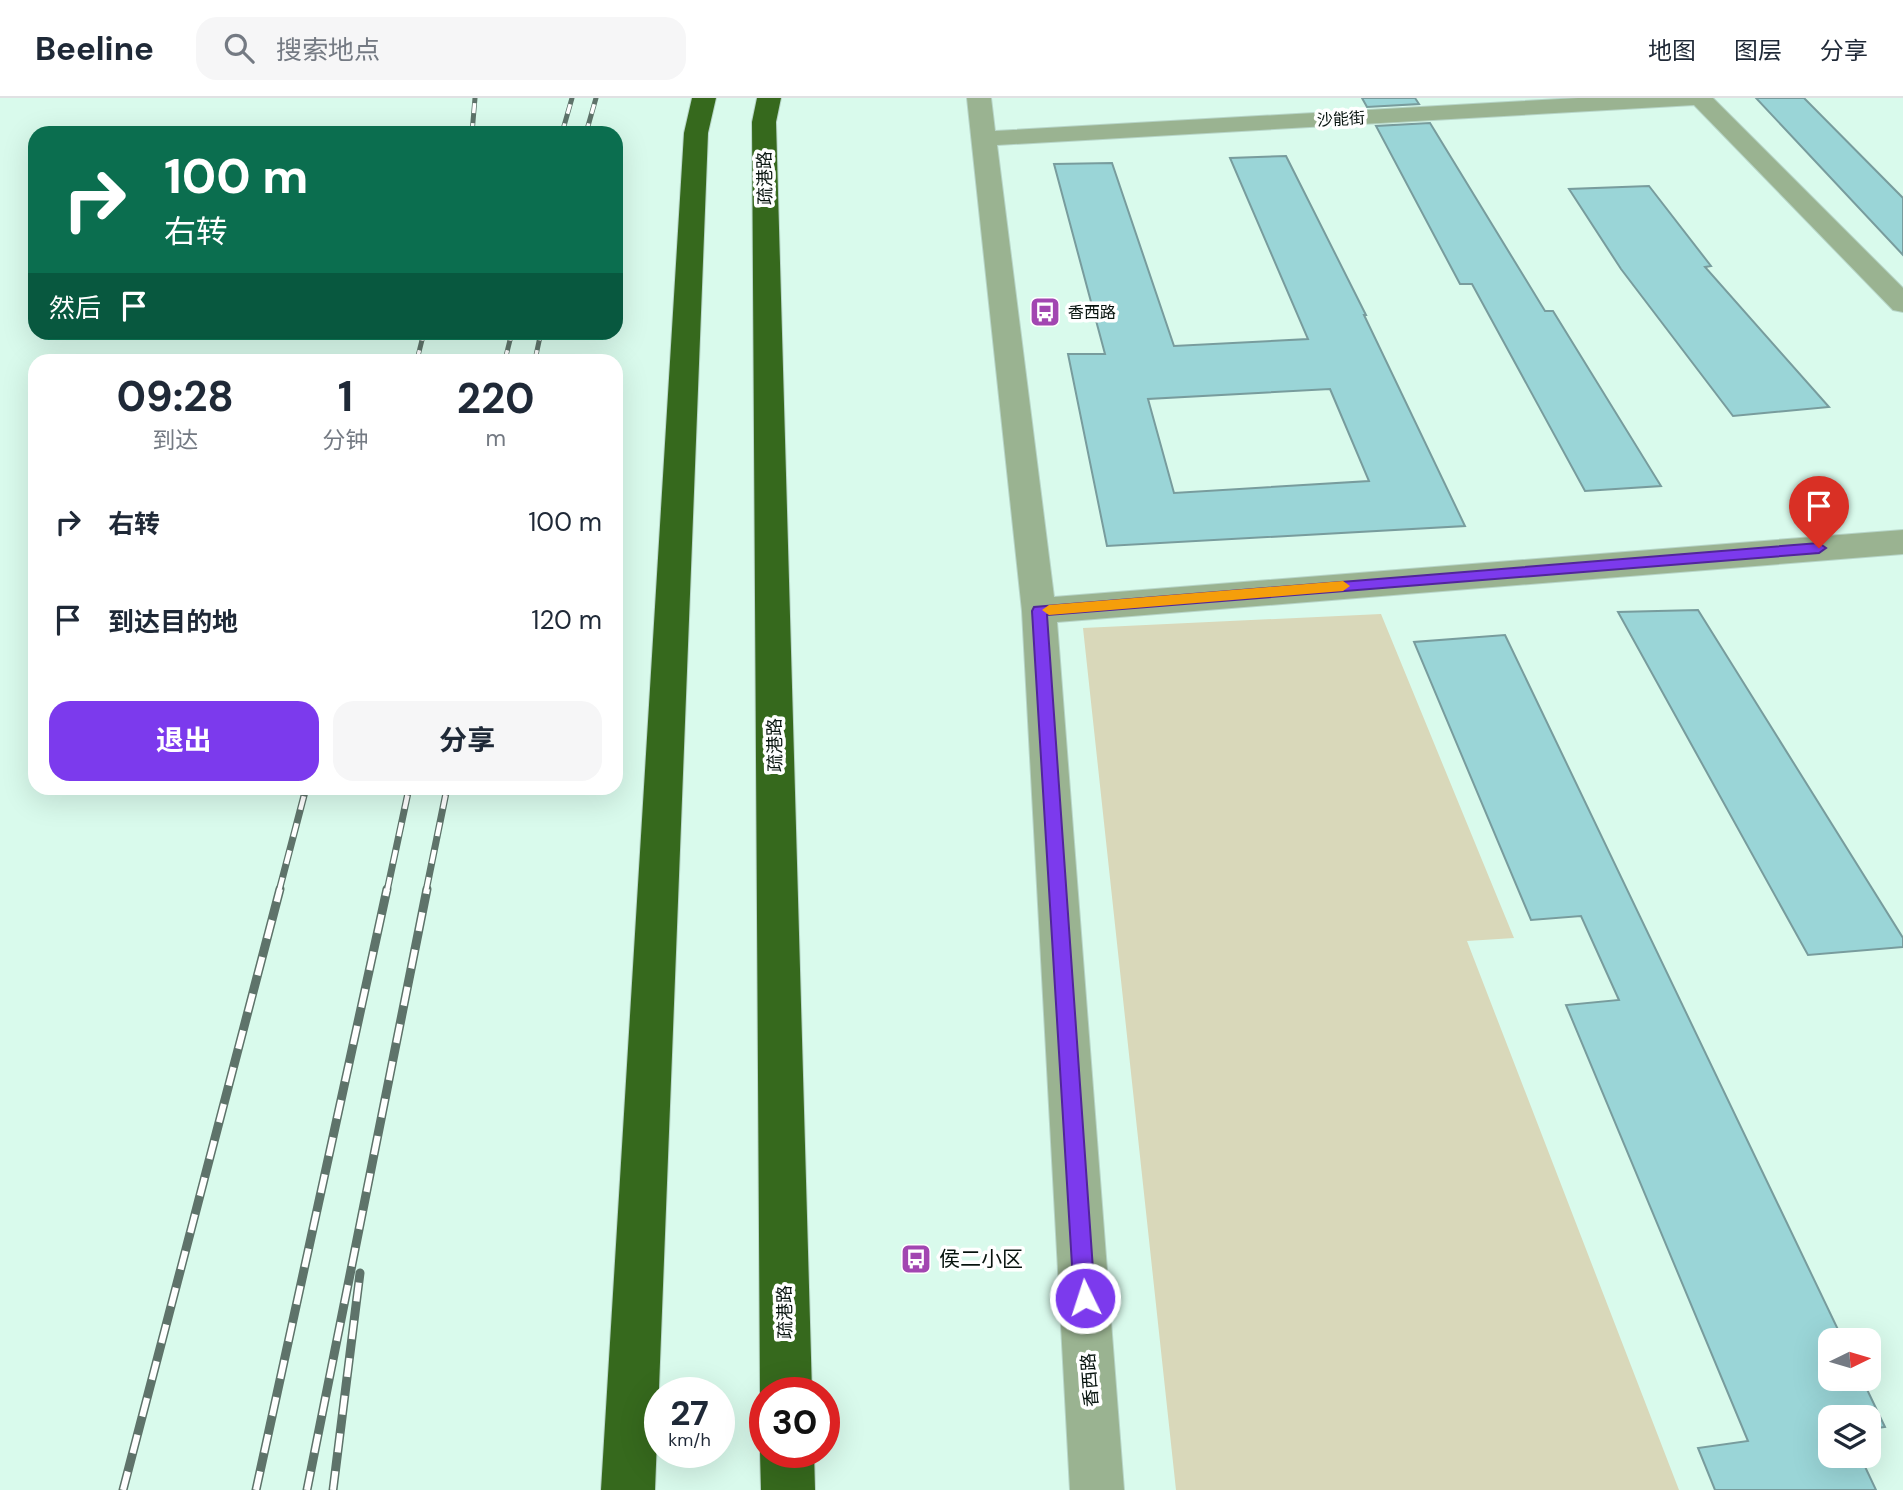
<!DOCTYPE html>
<html lang="zh">
<head>
<meta charset="utf-8">
<style>
	:root { --surface:#fff; --page:#f6f6f7; --text:#1f2937; --muted:#747a83; --line:#e0e1e3; --accent:#7c3aed }
	body { margin:0; font-family:"DM Sans","Noto Sans SC",sans-serif; background:var(--page); color:var(--text); height:100vh; display:flex; flex-direction:column; font-size:26px; white-space:nowrap }
	* { box-sizing:border-box; margin:0 }
	p { font-size:23px; color:var(--muted) }
	.icon { flex:none; width:38px; height:38px; fill:none; stroke:currentColor; stroke-width:2; stroke-linecap:round; stroke-linejoin:round }
	.map { position:relative; flex:1; overflow:hidden }
	.drawer { position:absolute; left:28px; top:256px; width:595px; height:441px; display:flex; flex-direction:column; background:var(--surface); border-radius:21px; box-shadow:0 7px 28px #0002 }
	.drawer>* { flex:none }
	.hud { position:absolute; left:28px; top:28px; width:595px; height:214px; border-radius:21px; box-shadow:0 7px 28px #0002; background:#0b6e4f; color:#fff; overflow:hidden }
	.needle { width:46px; rotate:85deg }
	.buttons { position:absolute; left:1818px; top:1230px; display:grid; gap:14px }
	.buttons a { display:grid; place-items:center; width:63px; height:63px; border-radius:14px; background:var(--surface); box-shadow:0 7px 28px #0002; font-size:35px }
	.speed { position:absolute; left:644px; top:1279px; display:flex; gap:14px; font-size:35px; font-weight:700; text-align:center }
	.speed>* { display:grid; place-content:center; width:91px; height:91px; border-radius:50%; background:var(--surface); box-shadow:0 7px 28px #0002; line-height:1 }
	.speed small { font-size:18px; font-weight:400 }
	.speed .limit { border:10px solid #d22; background:#fff; color:#111 }
	.pin { position:absolute; display:grid; place-items:center; width:60px; height:60px; color:#fff; margin:-72px -30px; border-radius:50% 50% 50% 0; rotate:-45deg; box-shadow:0 0 7px #0007 }
	.pin .icon { rotate:45deg }
	.me { position:absolute; width:77px; margin:-38px; rotate:356deg; stroke-linejoin:round; filter:drop-shadow(0 0 5px #0008) }
	.turn { display:flex; align-items:center; gap:24px; height:147px; padding:0 21px; font-size:32px }
	.turn .icon { width:91px; height:91px; stroke-width:2.5 }
	.turn b { display:block; font-size:49px; line-height:60px }
	.then { display:flex; align-items:center; height:66px; padding:0 21px; background:#0003; gap:14px; font-size:26px }
	.eta { display:flex; justify-content:space-evenly; align-items:center; height:119px; text-align:center }
	.eta b { font-size:42px; font-weight:700; line-height:49px }
	.cta { display:flex; gap:14px; margin-top:auto; padding:14px 21px }
	.cta a { flex:1; height:80px; border-radius:21px; background:var(--accent); color:#fff; font-size:28px; font-weight:700; line-height:80px; text-align:center }
	.cta a+a { background:var(--page); color:var(--text) }
	ul { padding:0; list-style:none }
	li { display:flex; align-items:center; gap:21px; height:98px; padding:0 21px }
	li div { flex:1 }
	li b { display:block; font-size:26px }
	li em { font-style:normal }
	header { display:flex; align-items:center; gap:42px; box-sizing:border-box; height:98px; padding:0 35px; background:var(--surface); border-bottom:2px solid var(--line) }
	header strong { font-size:33px }
	nav { display:flex; gap:38px; margin-inline-start:auto; font-size:24px }
	.search { width:490px; height:63px; background:var(--page); display:flex; align-items:center; gap:18px; box-sizing:border-box; padding:0 24px; border-radius:21px; color:var(--muted); font-size:26px }
	.map>svg:first-child { display:block }
</style>
</head>
<body>
<header>
<strong>Beeline</strong>
<div class="search"><svg class="icon" aria-label="search" viewBox="0 0 24 24"><circle cx="10" cy="10" r="6"/><path d="M15 15l6 6"/></svg>搜索地点</div>
<nav><a>地图</a><a>图层</a><a>分享</a></nav>
</header>
<div class="map">
<svg width="1903" height="1392" viewBox="0 0 1903 1392">
	<rect width="100%" height="100%" fill="#d9faec"/>
	<path fill="#d9d8ba" d="M1381,516L1514,840L1467,843L1679,1392H1176L1083,530Z"/>
	<path fill="#9ad5d7" stroke="#789c9d" stroke-width="2" fill-rule="evenodd" d="M1362,0H1415L1419,6L1367,9Z
		M1756,0H1804L1903,100V157Z
		M1430,25L1545,213H1553L1661,388L1585,393L1472,186H1460L1376,28Z
		M1286,58L1366,217H1364L1465,428L1107,448L1068,256H1105L1054,66L1112,65L1174,248L1308,241L1230,60ZM1330,291L1369,383L1174,395L1148,301Z
		M1649,88L1711,168L1705,169L1829,309L1733,318L1621,171L1569,91Z
		M1698,512L1903,840V849L1808,857L1618,514Z
		M1505,537L1843,1242H1830V1281H1862L1885,1329L1869,1331V1320H1830V1358H1860L1876,1392H1715L1698,1350L1748,1343L1566,907L1619,902L1581,818L1531,822L1414,544Z"/>
	<g fill="none" stroke-linecap="round" stroke-linejoin="round">
		<g stroke="#b7d5c8" stroke-width="2">
			<path id="minor" d="M967,0H991L995,33L1578,0H1713L1903,190V214L1893,212L1694,7L997,47L1054,499L1903,432V456L1057,524L1124,1392H1070L1022,513Z"/>
		</g>
		<g stroke="#b7d5c8" stroke-width="2">
			<path id="highway" d="M692,0H716L708,35L655,1392H601L684,35Z
				M757,0H781L776,24L812,1295H765V1306L760,1295L752,24Z
				M765,1344V1354H814L815,1392H761L760,1354Z"/>
		</g>
		<use href="#minor" fill="#9ab391" fill-rule="evenodd"/>
		<use href="#highway" fill="#36691d" fill-rule="evenodd"/>
		<g stroke="#5e736a" stroke-width="5">
			<path id="rail-far2" d="M472,35L475,0
				M562,35L572,0
				M586,35L596,0
				M417,262L424,234
				M505,262L512,234
				M535,262L541,234"/>
		</g>
		<g stroke="#5e736a" stroke-width="7">
			<path id="rail-far1" d="M279,793L306,690
				M387,793L409,690
				M426,793L447,690"/>
		</g>
		<g stroke="#5e736a" stroke-width="9">
			<path id="rail" d="M123,1392L280,791
				M256,1392L387,791
				M307,1392L427,791
				M333,1392L360,1175"/>
		</g>
		<use href="#rail-far2" stroke="#fff" stroke-width="3.5" stroke-dasharray="10" stroke-linecap="butt"/>
		<use href="#rail-far1" stroke="#fff" stroke-width="4.5" stroke-dasharray="14" stroke-linecap="butt"/>
		<use href="#rail" stroke="#fff" stroke-width="6" stroke-dasharray="19" stroke-linecap="butt"/>
	</g>
	<path fill="#7c3aed" stroke="#51269a" stroke-width="2" d="M1819,445L1826,450L1819,455L1047,517L1095,1200L1092,1207L1085,1210L1077,1207L1074,1200L1032,513L1034,509Z"/>
	<path fill="#f59e0b" d="M1343,483L1350,488L1343,493L1049,517L1042,512L1049,507Z"/>
	<defs>
		<g id="bus-square" transform="scale(1.575)"><rect x="-9" y="-9" width="18" height="18" rx="4" fill="#a246b1" stroke="#fff"/><path d="M-5-6H5V4H4V6H2V4H-2V6H-4V4H-5ZM-3.5-4V0h7V-4ZM-3.5 1.2v1.5H-2V1.2ZM2 1.2v1.5H3.5V1.2Z" fill="#fff"/></g>
	</defs>
	<g fill-rule="evenodd">
		<use href="#bus-square" x="1045" y="214"/>
		<use href="#bus-square" x="916" y="1161"/>
	</g>
	<g text-anchor="middle" dominant-baseline="central" stroke-width="7" stroke-linejoin="round" paint-order="stroke">
		<g font-size="16" fill="#07130e" stroke="#fff">
			<text transform="translate(1341 21) rotate(-3)">沙能街</text>
		</g>
		<g font-size="16" fill="#07130e" stroke="#fff" text-anchor="start">
			<text x="1068" y="214">香西路</text>
		</g>
		<g font-size="18" fill="#07130e" stroke="#fff">
			<text transform="translate(765 80) rotate(-91)">疏港路</text>
			<text transform="translate(775 647) rotate(-91)">疏港路</text>
			<text transform="translate(785 1214) rotate(-91)">疏港路</text>
			<text transform="translate(1090 1282) rotate(-94)">香西路</text>
		</g>
		<g font-size="21" fill="#07130e" stroke="#fff" text-anchor="start">
			<text x="939" y="1161">侯二小区</text>
		</g>
	</g>
</svg>
<div class="buttons">
<a><svg class="needle" viewBox="-14 -14 28 28"><path d="M0-13l5 13h-10z" fill="#e53935"/><path d="M0 13l5-13h-10z" fill="#747a83"/></svg></a>
<a><svg class="icon" aria-label="layers" viewBox="0 0 24 24"><path d="M12 4l9 5-9 5-9-5zM3 14l9 5 9-5"/></svg></a>
</div>
<div class="speed"><div>27<small>km/h</small></div><div class="limit">30</div></div>
<div class="pin" style="left:1819px;top:450px;background:#d93025"><svg class="icon" aria-label="arrive" viewBox="0 0 24 24"><path d="M6 21V4h12l-3 4 3 4H6"/></svg></div>
<svg class="me" style="left:1085px;top:1200px" viewBox="-20 -20 40 40"><circle r="17" fill="#7c3aed" stroke="#fff" stroke-width="3"/><path d="M0-11L8 9 0 5-8 9z" fill="#fff"/></svg>
<div class="hud">
<div class="turn"><svg class="icon" aria-label="right" viewBox="0 0 24 24"><path d="M7 20v-9h11M14 6l5 5-5 5"/></svg><div><b>100 m</b>右转</div></div>
<div class="then">然后<svg class="icon" aria-label="arrive" viewBox="0 0 24 24"><path d="M6 21V4h12l-3 4 3 4H6"/></svg></div>
</div>
<section class="drawer">
<div class="eta">
<div><b>09:28</b><p>到达</p></div>
<div><b>1</b><p>分钟</p></div>
<div><b>220</b><p>m</p></div>
</div>
<ul>
<li><svg class="icon" aria-label="right" viewBox="0 0 24 24"><path d="M7 20v-9h11M14 6l5 5-5 5"/></svg><div><b>右转</b></div><em>100 m</em></li>
<li><svg class="icon" aria-label="arrive" viewBox="0 0 24 24"><path d="M6 21V4h12l-3 4 3 4H6"/></svg><div><b>到达目的地</b></div><em>120 m</em></li>
</ul>
<div class="cta"><a>退出</a><a>分享</a></div>
</section>
</div>
</body>
</html>
